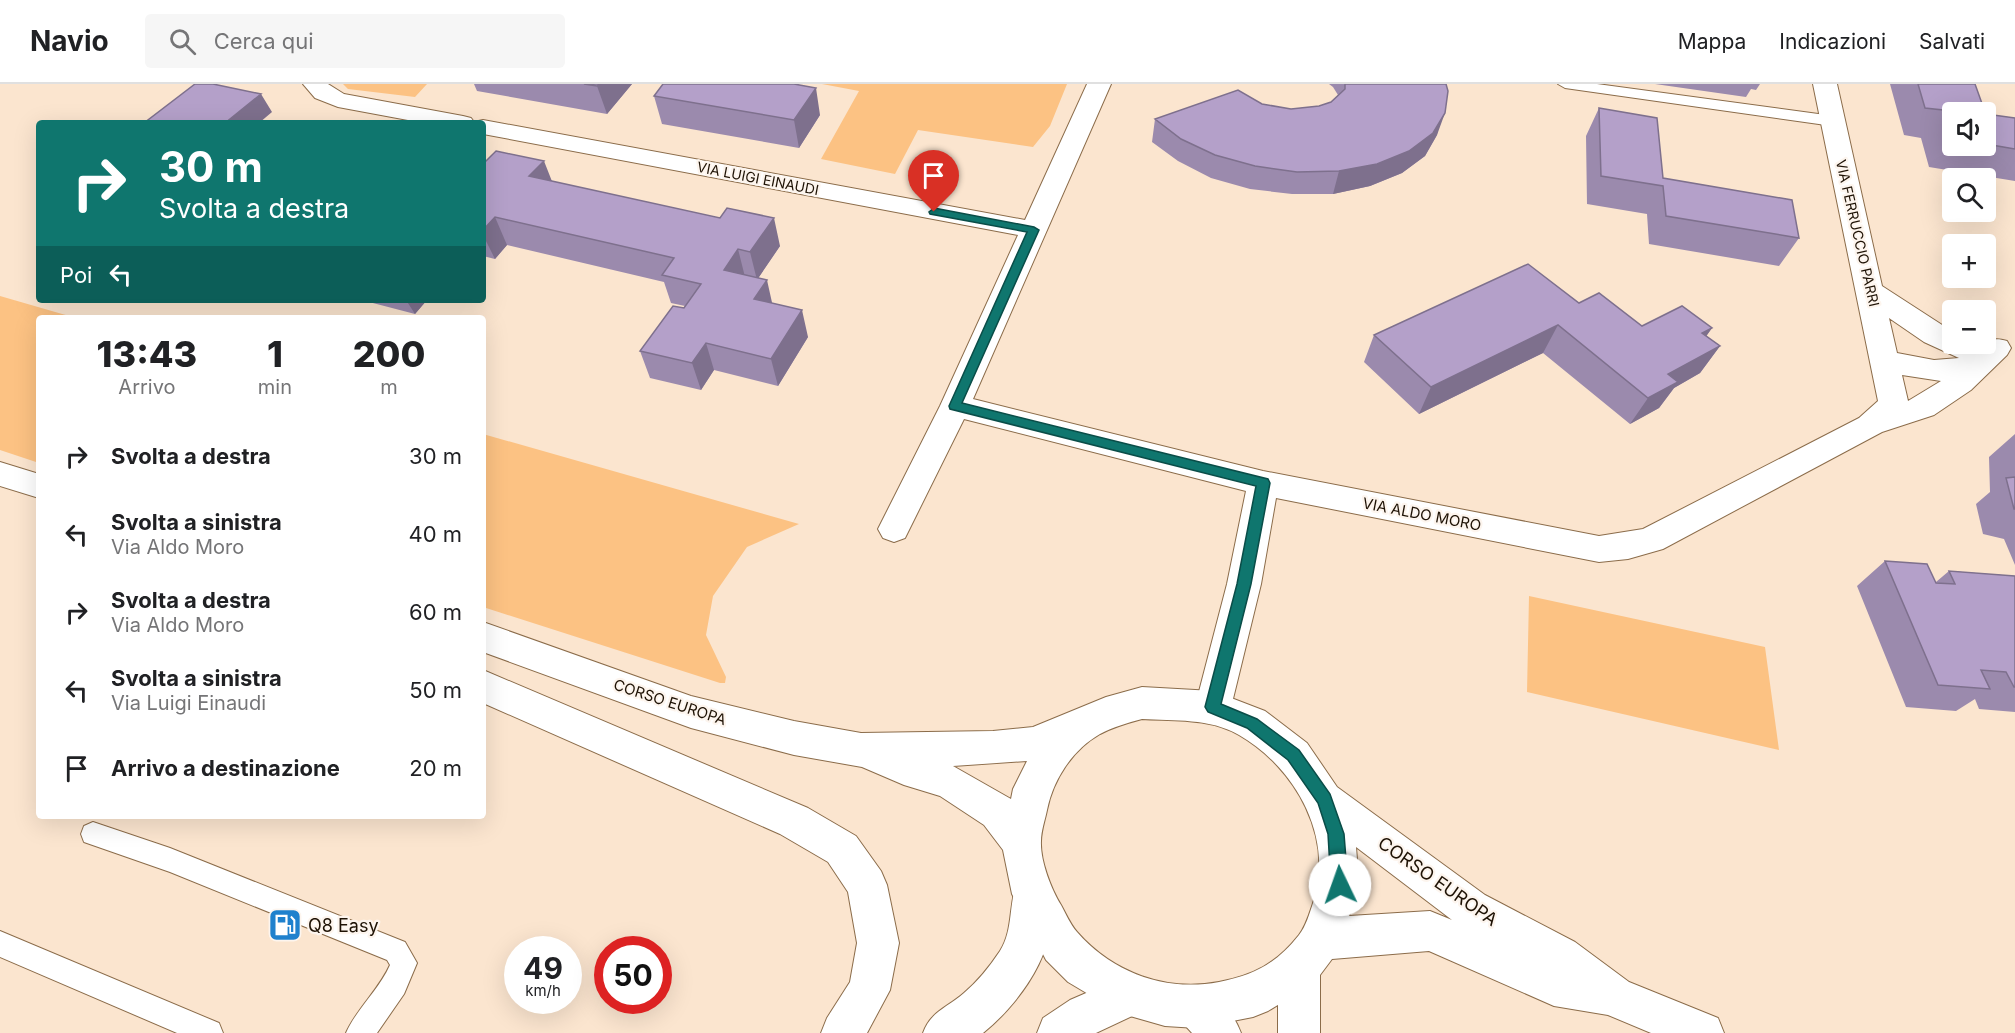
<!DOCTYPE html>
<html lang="it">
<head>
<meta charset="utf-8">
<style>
	:root { --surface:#fff; --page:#f6f6f6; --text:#202124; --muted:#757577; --line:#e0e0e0 }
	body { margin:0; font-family:Inter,sans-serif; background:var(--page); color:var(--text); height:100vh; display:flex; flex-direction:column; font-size:22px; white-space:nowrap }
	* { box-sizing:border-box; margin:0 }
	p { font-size:20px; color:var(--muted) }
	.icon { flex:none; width:33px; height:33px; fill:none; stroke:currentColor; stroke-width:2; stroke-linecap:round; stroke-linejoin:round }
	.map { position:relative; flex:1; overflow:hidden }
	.details { position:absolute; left:36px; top:231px; width:450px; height:504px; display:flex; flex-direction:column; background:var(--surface); border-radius:6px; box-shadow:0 6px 24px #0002 }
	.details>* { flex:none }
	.guide { position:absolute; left:36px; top:36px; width:450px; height:183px; border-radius:6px; box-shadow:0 6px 24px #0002; background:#0f766e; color:#fff; overflow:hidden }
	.fabs { position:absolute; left:1942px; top:18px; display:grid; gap:12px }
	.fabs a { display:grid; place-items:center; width:54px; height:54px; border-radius:6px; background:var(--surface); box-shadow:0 6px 24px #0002; font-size:30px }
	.speed { position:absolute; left:504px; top:852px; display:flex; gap:12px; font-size:30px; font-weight:700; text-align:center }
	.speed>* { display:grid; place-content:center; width:78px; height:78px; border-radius:50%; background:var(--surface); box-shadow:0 6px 24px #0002; line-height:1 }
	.speed small { font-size:15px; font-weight:400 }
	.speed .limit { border:9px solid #d22; background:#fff; color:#111 }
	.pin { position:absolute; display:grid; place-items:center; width:51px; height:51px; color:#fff; margin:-62px -26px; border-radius:50% 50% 50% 0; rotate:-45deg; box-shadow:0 0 6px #0007 }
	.pin .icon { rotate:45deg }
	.me { position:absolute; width:66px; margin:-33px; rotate:357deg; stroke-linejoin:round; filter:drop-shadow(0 0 4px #0008) }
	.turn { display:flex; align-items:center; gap:21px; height:126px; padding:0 24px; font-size:27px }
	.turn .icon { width:78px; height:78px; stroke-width:2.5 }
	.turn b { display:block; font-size:42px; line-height:51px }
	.then { display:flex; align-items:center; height:57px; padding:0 24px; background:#0003; gap:12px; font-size:22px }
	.eta { display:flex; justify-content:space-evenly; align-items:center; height:102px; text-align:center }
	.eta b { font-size:36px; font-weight:800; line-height:42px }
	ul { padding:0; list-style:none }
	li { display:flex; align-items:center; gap:18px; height:78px; padding:0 24px }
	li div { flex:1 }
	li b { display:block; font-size:22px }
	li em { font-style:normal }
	header { display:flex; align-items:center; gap:36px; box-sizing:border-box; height:84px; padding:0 30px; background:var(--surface); border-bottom:2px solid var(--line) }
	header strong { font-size:28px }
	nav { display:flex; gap:33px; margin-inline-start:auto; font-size:21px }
	.search { width:420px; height:54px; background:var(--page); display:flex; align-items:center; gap:15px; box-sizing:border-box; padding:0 21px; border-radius:6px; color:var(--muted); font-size:22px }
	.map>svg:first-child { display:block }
</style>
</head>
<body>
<header>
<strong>Navio</strong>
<div class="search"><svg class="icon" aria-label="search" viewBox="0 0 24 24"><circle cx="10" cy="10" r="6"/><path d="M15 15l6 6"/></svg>Cerca qui</div>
<nav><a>Mappa</a><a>Indicazioni</a><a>Salvati</a></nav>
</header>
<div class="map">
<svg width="2015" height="949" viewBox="0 0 2015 949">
	<rect width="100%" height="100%" fill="#fbe5cf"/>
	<path fill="#fcc283" d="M343,0H427L415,13L348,5Z
		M822,0H1067L1050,42L1033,63L918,46L895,90L821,75L859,7Z
		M0,212L76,234H39V379L0,366Z
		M483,350L799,440L747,463L713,512L706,551L726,593L725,599H720L483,523Z
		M1529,512L1765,563L1779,666L1527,608Z"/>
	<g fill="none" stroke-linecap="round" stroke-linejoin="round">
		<g stroke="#8b6c4a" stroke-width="2">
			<path id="service" d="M1558,0H1597L1833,32L1841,37L1833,42L1565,4Z
				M93,738L170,764L405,858L417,879L404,910L377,949H346C357,924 379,906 390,881L387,876L170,788L84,758L81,750L84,742Z
				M0,847L219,939L223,949H177L0,873Z"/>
		</g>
		<g stroke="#8b6c4a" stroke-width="2">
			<path id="minor" d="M303,0H328L344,10L463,32L471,34L474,38L483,36L1025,136L1087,0H1111L973,315L1263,387L1599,452L1643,445L1859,334L1878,317L1813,0H1837L1882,202L1953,248V260H1973L1975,267C1987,258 1991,252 2007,257L2011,264L2007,271L1971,306L1934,331L1882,348L1663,465L1628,475L1599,478L1276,414L1261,500L1231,623L1226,634L1213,639L1200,634L1195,623L1227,500L1246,407L964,335L905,454L894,458L883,454L878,445L940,322L1018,151L483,50V39H424L338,23L315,14ZM1889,234L1924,258L1959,274L1934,276L1897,269ZM1902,291L1941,297L1908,317Z
				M483,586L808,724L856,752L881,787L887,801L899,859L890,906L867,949H821L827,934L850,898L857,859L848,808L828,778L780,750L483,619Z
				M1032,790L1046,796C1069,851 1024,916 983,949H923C931,927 947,924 964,909C978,897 990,882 1000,867C1014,845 1008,819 1018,796Z
				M1130,890L1145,896L1151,911L1145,926L1096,949H1037L1043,934L1070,916Z"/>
		</g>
		<g stroke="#8b6c4a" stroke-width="2">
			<path id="tertiary" d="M1299,863L1314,869L1320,884V949H1278V884L1284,869Z
				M1197,902C1218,911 1233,928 1241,949H1192L1182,938L1176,923L1182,908Z"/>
		</g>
		<g stroke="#8b6c4a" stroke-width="2">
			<path id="secondary" d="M0,378L39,390V414L0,402Z
				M483,538L691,612L794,637L861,649L993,647L1033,643L1106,613L1142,603L1213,607L1265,627L1307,659L1337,703L1485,811L1575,858L1629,898L1718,934L1724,949H1651L1608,931L1554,922L1429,867L1332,875L1314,899L1268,927L1253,933L1197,944L1165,942L1130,932L1115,926L1068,898L1046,876L1012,810L1003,766L984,741L940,712L904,701L862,683L794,671L691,644L483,568ZM1142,635C1174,637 1210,634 1239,651C1296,684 1335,754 1313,819C1309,831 1306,842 1299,851C1276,880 1254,891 1219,898C1166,908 1113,889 1077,848C1070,840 1066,830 1061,821C1051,805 1040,776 1041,757C1041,747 1045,736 1047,726C1053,696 1072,666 1100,650C1113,643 1127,639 1142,635ZM1027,677L1013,705L1011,715L953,682ZM1356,763L1452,836L1430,827L1349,832L1359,801Z"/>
		</g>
		<use href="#service" fill="#fff" fill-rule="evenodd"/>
		<use href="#minor" fill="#fff" fill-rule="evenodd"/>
		<use href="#tertiary" fill="#fff" fill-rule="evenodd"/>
		<use href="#secondary" fill="#fff" fill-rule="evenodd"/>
	</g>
	<path fill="#9b8aad" d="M474,0H632L607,30L477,7Z
		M1329,0H1446L1437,51L1425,72L1402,89L1370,102L1333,110H1292L1250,105L1211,94L1178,77L1152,58L1155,35L1262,20L1291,25L1319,22L1331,18L1338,11L1333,3Z
		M1655,0H1760L1756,6L1751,5L1746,13Z
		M1890,0H1975L1953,28V62H1986V30L2015,34V97L1929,83L1921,54L1904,51Z
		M654,12L820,31L799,64L662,40Z
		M1599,24L1663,94L1799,154L1779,182L1649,160L1647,130L1587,120L1586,52Z
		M483,80L552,97L780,162L758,194L772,219L808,253L778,302L714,286L701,306L650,294L640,267L685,222L671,219L664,198L507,161L495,175L483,172Z
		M367,216H427L415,230L369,218Z
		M1579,219L1642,242L1712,244L1706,252L1720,262L1700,289L1674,304L1659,324L1630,340L1543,269L1419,330L1364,278L1374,251Z
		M2015,350V481L2004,455L1983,450L1976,420L1990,408L1989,373Z
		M1885,477L1936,498L1949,487L2015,492V628L1979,625L1975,615L1956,627L1906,623L1857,502Z"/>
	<path fill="#7e708d" d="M600,0H632L607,30L597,2Z
		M816,4L820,31L799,64L794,36Z
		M261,10L272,28L259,39H225Z
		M1445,29L1437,51L1425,72L1402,89L1370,102L1333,110L1339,87Z
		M544,77L555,105L529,92Z
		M495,133L507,161L495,175L483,151V146Z
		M774,134L780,162L757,196L750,168Z
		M738,165L745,193L724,186Z
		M767,196L773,223L754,215Z
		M406,216H427L415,230Z
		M802,226L808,253L778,302L771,275Z
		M1558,241L1543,269L1419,330L1431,303Z
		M1712,244L1693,271L1702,249Z
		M706,259L714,286L701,306L692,279Z
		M1720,262L1700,289L1674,304L1659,324L1630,340L1648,314L1668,290Z"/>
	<path fill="#b4a0c9" stroke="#7e708d" stroke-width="1.5" d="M195,0H213L261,10L225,39H144Z
		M584,0H600L597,2Z
		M663,0H794L816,4L794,36L654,12Z
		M1345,0H1446L1448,7L1445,29L1433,49L1409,67L1377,80L1339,87L1297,88L1255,82L1215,71L1181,55L1155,35L1238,6L1262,20L1291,25L1319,22L1331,18L1345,5Z
		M1918,0H1975L1985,28H1953V55H1952L1943,26L1925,24Z
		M1599,24L1657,34L1663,94L1792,116L1799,154L1666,132L1663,102L1601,92Z
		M1986,30L2015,34V65L1986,60Z
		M496,67L544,77L529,92L720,134L727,124L774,134L750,168L738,165L724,186L767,196L754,215L802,226L771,275L706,259L692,279L640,267L673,222L684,224L701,200L662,191L674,174L495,133L483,146V80Z
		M1528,180L1579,219L1599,209L1642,242L1682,222L1712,244L1702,249L1720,262L1668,290L1678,298L1648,314L1558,241L1431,303L1374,251Z
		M2015,393V425H2014L2006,394Z
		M1885,477L1927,480L1936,499L1955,500L1949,487L2015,492V603H2014L2006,588L1981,586L1990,605L1938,601Z"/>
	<path fill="#0f766e" stroke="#0a4d48" stroke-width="1.5" d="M934,124L1034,143L1039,146L962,319L1268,395L1270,399L1251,500L1221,620L1257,635L1299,666L1330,710L1344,750L1348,801L1345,807L1340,809L1334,807L1331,801L1328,750L1318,719L1288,676L1247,644L1208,628L1205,623L1237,500L1256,402L950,325L949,322L1027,148L930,130L929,128Z"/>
	<defs>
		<g id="fuel-square" transform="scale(1.725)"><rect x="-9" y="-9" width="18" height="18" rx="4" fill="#1f81cd" stroke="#fdf5ee"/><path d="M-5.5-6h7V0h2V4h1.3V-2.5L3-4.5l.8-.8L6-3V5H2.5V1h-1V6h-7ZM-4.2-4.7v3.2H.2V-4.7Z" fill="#fff"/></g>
	</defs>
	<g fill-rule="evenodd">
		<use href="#fuel-square" x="285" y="841"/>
	</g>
	<g text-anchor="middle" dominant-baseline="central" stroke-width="4.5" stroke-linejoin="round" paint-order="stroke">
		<g font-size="14" fill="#1e1205" stroke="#fdf5ee">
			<text transform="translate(758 94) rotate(11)">VIA LUIGI EINAUDI</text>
			<text transform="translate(1858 149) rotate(77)">VIA FERRUCCIO PARRI</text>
		</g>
		<g font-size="15" fill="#1e1205" stroke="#fdf5ee">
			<text transform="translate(1422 430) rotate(11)">VIA ALDO MORO</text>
			<text transform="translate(670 618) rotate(18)">CORSO EUROPA</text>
		</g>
		<g font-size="18" fill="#1e1205" stroke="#fdf5ee">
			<text transform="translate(1438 797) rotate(35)">CORSO EUROPA</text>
		</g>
		<g font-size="18" fill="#1e1205" stroke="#fdf5ee" text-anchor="start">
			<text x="308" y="841">Q8 Easy</text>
		</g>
	</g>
</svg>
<div class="fabs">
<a><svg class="icon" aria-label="sound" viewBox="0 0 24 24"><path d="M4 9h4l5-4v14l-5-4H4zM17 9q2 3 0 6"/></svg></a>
<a><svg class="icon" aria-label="search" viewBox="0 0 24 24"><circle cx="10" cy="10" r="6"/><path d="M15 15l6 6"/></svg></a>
<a>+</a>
<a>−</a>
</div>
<div class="speed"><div>49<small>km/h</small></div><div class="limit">50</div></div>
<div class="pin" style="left:934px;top:128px;background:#d93025"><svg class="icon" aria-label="arrive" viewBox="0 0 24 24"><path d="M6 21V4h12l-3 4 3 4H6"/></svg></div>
<svg class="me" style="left:1340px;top:801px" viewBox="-20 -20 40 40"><circle r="19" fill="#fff"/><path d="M0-13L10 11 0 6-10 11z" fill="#0f766e"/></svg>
<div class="guide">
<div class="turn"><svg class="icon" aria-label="right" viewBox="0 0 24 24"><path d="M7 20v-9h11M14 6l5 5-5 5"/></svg><div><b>30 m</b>Svolta a destra</div></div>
<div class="then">Poi<svg class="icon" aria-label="left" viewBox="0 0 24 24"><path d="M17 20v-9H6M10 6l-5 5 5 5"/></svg></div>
</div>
<section class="details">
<div class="eta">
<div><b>13:43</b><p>Arrivo</p></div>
<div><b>1</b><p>min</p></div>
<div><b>200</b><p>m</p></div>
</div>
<ul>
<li><svg class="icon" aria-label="right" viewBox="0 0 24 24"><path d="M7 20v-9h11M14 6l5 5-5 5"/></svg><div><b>Svolta a destra</b></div><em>30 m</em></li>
<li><svg class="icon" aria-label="left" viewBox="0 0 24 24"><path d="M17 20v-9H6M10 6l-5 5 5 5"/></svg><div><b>Svolta a sinistra</b><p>Via Aldo Moro</p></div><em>40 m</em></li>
<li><svg class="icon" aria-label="right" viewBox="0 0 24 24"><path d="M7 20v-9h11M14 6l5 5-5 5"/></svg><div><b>Svolta a destra</b><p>Via Aldo Moro</p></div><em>60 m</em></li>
<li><svg class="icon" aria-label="left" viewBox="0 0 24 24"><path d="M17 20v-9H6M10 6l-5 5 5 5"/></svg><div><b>Svolta a sinistra</b><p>Via Luigi Einaudi</p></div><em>50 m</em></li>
<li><svg class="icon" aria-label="arrive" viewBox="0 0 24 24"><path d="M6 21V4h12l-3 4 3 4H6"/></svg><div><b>Arrivo a destinazione</b></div><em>20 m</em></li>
</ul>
</section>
</div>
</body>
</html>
